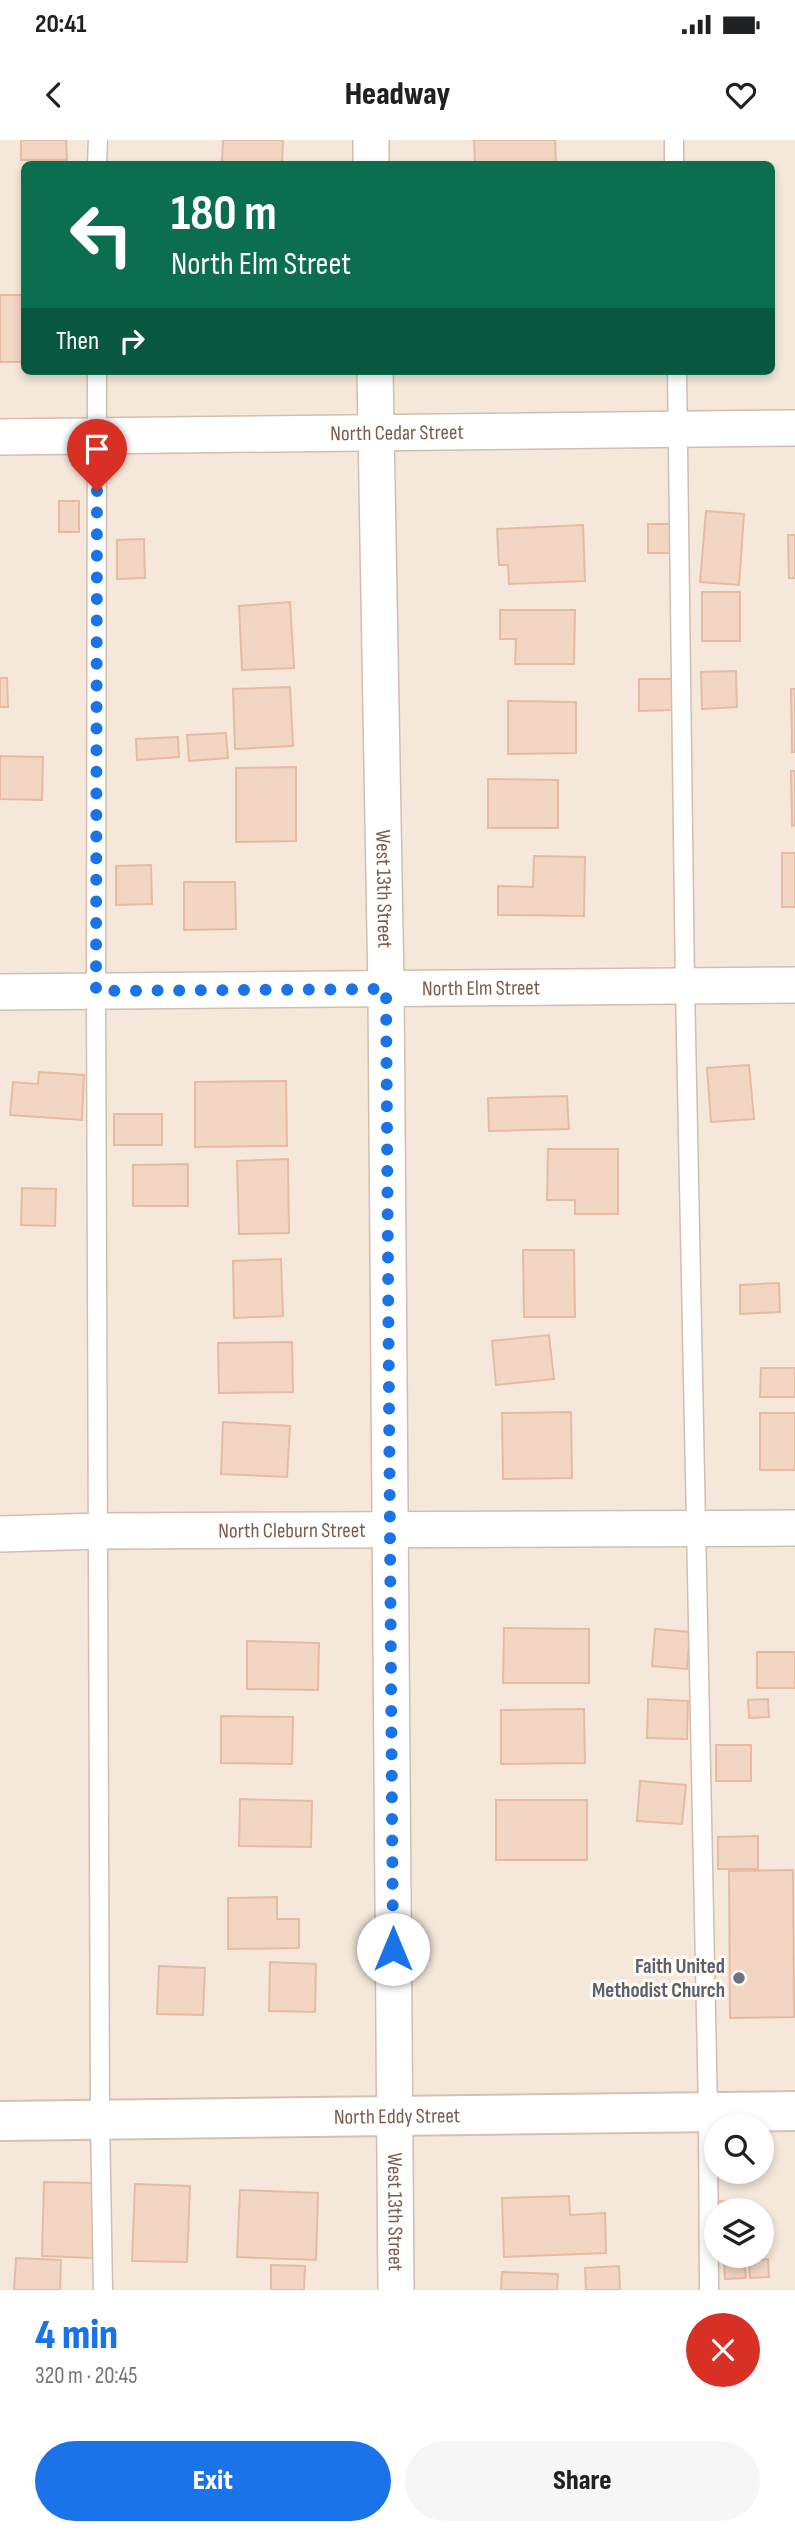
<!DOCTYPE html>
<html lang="en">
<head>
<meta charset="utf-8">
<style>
	:root { --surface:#fff; --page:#f6f6f6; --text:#202124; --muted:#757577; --accent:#1a73e8 }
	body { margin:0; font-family:"Sofia Sans Condensed",sans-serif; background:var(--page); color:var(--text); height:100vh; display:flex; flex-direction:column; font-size:26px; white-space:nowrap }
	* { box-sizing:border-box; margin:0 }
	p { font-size:23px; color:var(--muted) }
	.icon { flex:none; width:38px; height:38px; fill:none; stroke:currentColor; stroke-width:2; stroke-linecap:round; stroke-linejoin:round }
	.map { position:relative; height:2150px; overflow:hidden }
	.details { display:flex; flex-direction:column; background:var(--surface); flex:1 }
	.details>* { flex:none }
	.hud { position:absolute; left:21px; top:21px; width:754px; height:214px; border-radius:10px; box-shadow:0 4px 10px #0003; background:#0b6e4f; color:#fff; overflow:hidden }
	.controls { position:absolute; left:704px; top:1974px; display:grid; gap:14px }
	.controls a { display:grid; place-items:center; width:70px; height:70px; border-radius:50%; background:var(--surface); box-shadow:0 4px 10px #0003; font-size:35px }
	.pin { position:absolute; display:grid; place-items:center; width:60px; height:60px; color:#fff; margin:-72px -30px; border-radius:50% 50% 50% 0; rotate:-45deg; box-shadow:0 0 7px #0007 }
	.pin .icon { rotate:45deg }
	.me { position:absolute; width:77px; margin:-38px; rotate:0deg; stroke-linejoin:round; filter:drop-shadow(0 0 5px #0008) }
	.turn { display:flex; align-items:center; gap:24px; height:147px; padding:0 35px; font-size:32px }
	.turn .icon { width:91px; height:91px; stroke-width:2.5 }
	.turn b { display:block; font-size:49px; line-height:60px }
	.then { display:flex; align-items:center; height:66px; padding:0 35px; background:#0003; gap:14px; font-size:26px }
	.round { display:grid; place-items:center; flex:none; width:74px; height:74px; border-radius:37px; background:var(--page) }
	.overview { display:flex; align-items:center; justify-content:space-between; height:119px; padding:0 35px }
	h1 { font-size:42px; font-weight:800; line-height:52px; color:var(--accent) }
	.primary-button { display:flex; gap:14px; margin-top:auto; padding:14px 35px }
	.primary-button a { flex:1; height:80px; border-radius:42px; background:var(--accent); color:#fff; font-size:28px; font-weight:800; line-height:80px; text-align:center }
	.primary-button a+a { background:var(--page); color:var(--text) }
	.status { display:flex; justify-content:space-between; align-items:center; height:49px; padding:0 35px; background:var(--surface); direction:ltr }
	.status svg { height:19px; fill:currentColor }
	header { display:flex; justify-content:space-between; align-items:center; height:91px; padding:0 35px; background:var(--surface); font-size:32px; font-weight:800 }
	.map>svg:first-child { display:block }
</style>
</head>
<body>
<div class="status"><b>20:41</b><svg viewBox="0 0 49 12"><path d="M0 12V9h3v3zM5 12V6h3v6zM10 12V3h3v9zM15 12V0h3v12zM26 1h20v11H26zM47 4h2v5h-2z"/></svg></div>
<header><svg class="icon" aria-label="back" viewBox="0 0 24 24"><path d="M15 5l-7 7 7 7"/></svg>Headway<svg class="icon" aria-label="heart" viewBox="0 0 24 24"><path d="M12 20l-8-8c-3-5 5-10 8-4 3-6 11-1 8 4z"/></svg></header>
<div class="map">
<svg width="795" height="2150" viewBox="0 0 795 2150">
	<rect width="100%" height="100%" fill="#fdf6ec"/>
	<path fill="#f5e8da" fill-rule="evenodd" d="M0,0H795V2150H0ZM24,24H772V231H24ZM716,1986H761V2032H716ZM716,2070H761V2116H716Z"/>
	<path fill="#f3d5c3" stroke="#e6bba3" stroke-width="2" d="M21,0H66L67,20H21Z
		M223,0H283L282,24H222Z
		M474,0H555L556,24H475Z
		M0,155H24V222H0Z
		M144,231H279L143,234Z
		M59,361H79V392H59Z
		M706,371L744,374L739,445L700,442Z
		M648,384H673V413H648Z
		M583,385L585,441L509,444L508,425H499L497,389Z
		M788,395H795V438H789Z
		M144,399L145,438L117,439V400Z
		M702,452H740V501H702Z
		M290,462L294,528L242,530L239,466Z
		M500,470H575L574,524H515L516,499H500Z
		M736,531L737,567L702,569L701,532Z
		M0,538H7L8,567H0Z
		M639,539H674V570L639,571Z
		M290,547L293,606L235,609L233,549Z
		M791,549H795V612H792Z
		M508,561L576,562V613L508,614Z
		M226,593L228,618L189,621L187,595Z
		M178,597L179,617L137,620L136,599Z
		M0,616L43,617L42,660L0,659Z
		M296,627V701L236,702V628Z
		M791,631H795V685L792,686Z
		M488,639L558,640V688H488Z
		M782,713H795V767H782Z
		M534,716L585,717L584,776L498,775V746L533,747Z
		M151,725L152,764L116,765V726Z
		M184,742H235L236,789L184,790Z
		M749,925L754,979L711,982L707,928Z
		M39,932L84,935L82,980L10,975L13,942L38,944Z
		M286,941L287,1006L195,1007V942Z
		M567,956L569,989L489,991L488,958Z
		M114,974H162V1005H114Z
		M548,1009H618V1074H575V1060H547Z
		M288,1019L289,1093L239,1094L237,1021Z
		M188,1024V1066H133V1025Z
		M22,1048L56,1049L55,1086L21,1085Z
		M523,1110H574L575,1177H524Z
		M281,1119L283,1176L234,1178L233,1121Z
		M779,1143L780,1172L740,1174V1145Z
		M549,1195L554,1239L496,1245L492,1201Z
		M292,1202L293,1252L219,1253L218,1203Z
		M761,1228H795V1257H760Z
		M571,1272L572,1338L503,1339L502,1273Z
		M760,1273H795V1330H760Z
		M223,1282L290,1286L287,1337L221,1334Z
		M504,1488L589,1489V1543H503Z
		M655,1489L690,1492L687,1529L652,1526Z
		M247,1501L319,1503L318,1550L247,1549Z
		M757,1512H795V1548H757Z
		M648,1559L688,1561L687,1599L647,1598Z
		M768,1559L769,1577L749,1578L748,1560Z
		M584,1569L585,1623L501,1624V1570Z
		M221,1576L293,1577L292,1624L221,1623Z
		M716,1605H751V1641H716Z
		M640,1641L686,1645L682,1684L637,1681Z
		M240,1659L312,1661L311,1707L239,1706Z
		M496,1660H587V1720H496Z
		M758,1696V1729H718V1697Z
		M793,1730L794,1877L730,1878L729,1731Z
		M277,1757V1779H299V1808L228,1809V1758Z
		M270,1822L316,1824L315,1872L269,1871Z
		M159,1826L205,1828L203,1875L157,1874Z
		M44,2042L97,2043L94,2118L42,2116Z
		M135,2044L190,2046L187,2122L132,2121Z
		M240,2050L318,2053L316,2120L237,2117Z
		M569,2056L570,2075L605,2073L606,2113L504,2117L502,2058Z
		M715,2061L744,2062V2070H716Z
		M16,2118L61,2120L60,2150H14Z
		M744,2118L746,2138L725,2139L724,2120Z
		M768,2119L769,2137L750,2138L749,2121Z
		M271,2125L305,2126L304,2150H271Z
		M619,2126L620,2150H586L585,2128Z
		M502,2132L558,2134L557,2150H501Z"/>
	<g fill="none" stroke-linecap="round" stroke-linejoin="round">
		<g stroke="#d1beb0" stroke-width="21">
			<path id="lane" d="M674,0V24
				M97,24L98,0
				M97,231L96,851L100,1980L103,2150
				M677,231L685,846L708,1972L709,2150"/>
		</g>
		<g stroke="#d1beb0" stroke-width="38">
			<g id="street">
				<path d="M371,0V24"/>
				<path id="s1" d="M375,231L386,849L396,2150"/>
				<path id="s2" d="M0,297L795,288"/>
				<path id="s3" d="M0,852L795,845"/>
				<path id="s4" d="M0,1394L98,1391L795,1388"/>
			</g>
		</g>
		<g stroke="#d6c0b0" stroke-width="42">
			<g id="secondary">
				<path id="s5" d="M0,1981L795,1971"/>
			</g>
		</g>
		<use href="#lane" stroke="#fff" stroke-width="18"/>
		<use href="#street" stroke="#fff" stroke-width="35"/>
		<use href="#secondary" stroke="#fff" stroke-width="38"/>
	</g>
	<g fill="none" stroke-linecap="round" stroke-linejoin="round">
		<path stroke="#1a73e8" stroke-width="12" stroke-dasharray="0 21.6" d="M97,351L96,851L386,849L393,1809"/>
	</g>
	<circle fill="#6b7280" stroke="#fffaf3" stroke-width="2.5" cx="739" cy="1838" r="7"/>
	<g text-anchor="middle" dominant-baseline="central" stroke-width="6" stroke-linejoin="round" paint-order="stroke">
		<g font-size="21" fill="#7a5c4d" stroke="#fffaf3">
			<text stroke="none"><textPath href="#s2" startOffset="397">North Cedar Street</textPath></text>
			<text stroke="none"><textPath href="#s1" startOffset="518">West 13th Street</textPath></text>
			<text stroke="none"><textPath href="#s3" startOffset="481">North Elm Street</textPath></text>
			<text stroke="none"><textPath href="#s4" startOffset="292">North Cleburn Street</textPath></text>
			<text stroke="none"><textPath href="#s5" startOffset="397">North Eddy Street</textPath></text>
			<text stroke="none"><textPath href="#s1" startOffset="1841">West 13th Street</textPath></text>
		</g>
		<g font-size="21" font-weight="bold" fill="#5b616d" stroke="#fffaf3" text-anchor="end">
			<text x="725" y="1826">Faith United<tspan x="725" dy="24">Methodist Church</tspan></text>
		</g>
	</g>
</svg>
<div class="controls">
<a><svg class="icon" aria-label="search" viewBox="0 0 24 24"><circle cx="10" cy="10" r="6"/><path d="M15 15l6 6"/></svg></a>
<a><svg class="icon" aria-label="layers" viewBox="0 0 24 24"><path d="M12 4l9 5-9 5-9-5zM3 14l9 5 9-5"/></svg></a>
</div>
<div class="pin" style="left:97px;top:351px;background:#d93025"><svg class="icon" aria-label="arrive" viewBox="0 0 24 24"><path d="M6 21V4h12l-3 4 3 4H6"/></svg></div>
<svg class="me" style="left:393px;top:1809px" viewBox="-20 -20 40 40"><circle r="19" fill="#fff"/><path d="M0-13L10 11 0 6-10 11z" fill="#1a73e8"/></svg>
<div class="hud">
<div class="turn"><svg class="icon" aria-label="left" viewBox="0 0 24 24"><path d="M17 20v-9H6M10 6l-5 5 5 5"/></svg><div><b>180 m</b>North Elm Street</div></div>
<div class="then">Then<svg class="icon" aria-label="right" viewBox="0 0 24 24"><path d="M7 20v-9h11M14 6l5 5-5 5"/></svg></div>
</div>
</div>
<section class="details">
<div class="overview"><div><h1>4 min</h1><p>320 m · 20:45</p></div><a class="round" style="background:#d93025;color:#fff"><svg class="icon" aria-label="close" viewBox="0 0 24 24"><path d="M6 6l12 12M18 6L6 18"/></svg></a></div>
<div class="primary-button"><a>Exit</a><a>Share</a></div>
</section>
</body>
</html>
